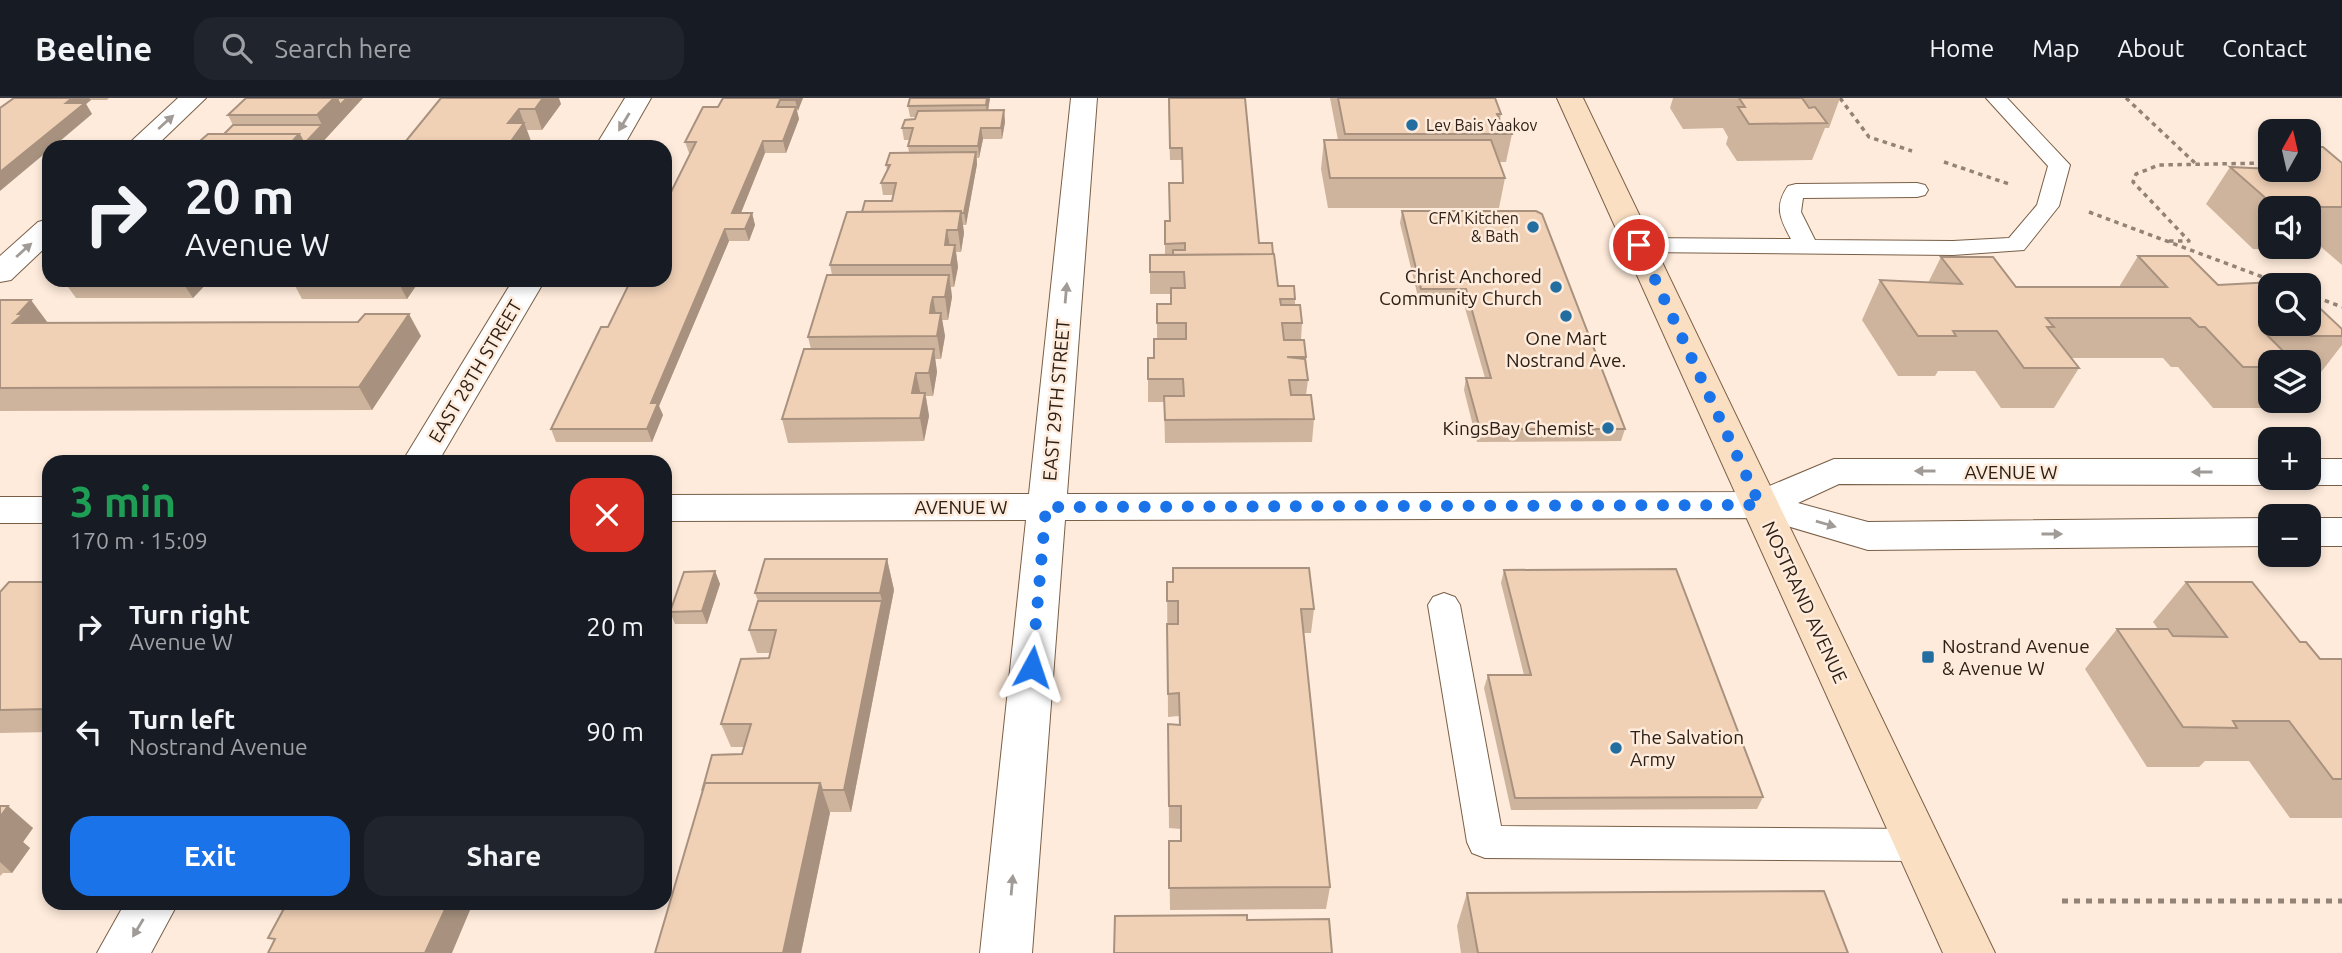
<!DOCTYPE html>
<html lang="en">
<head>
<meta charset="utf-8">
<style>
	:root { --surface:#171b24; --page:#20242c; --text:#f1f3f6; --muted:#9ea1a6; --line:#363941; --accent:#1a73e8 }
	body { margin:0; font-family:Ubuntu,sans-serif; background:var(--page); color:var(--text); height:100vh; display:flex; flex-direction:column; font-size:26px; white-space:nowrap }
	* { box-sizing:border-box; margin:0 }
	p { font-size:23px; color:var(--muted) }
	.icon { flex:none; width:38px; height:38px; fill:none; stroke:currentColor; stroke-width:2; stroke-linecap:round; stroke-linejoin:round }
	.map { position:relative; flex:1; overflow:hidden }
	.drawer { position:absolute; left:42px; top:357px; width:630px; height:455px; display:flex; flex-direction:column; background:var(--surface); border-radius:21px; box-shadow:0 4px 10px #0003 }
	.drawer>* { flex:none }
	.hud { position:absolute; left:42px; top:42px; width:630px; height:147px; border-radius:21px; box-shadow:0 4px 10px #0003; background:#171b24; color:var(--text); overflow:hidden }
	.needle { width:46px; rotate:8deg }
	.buttons { position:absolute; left:2258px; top:21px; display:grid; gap:14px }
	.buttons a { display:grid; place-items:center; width:63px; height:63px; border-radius:14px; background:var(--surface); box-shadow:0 4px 10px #0003; font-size:35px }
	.pin { position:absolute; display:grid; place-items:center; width:60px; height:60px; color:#fff; margin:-30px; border:4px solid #fff; border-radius:50%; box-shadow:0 2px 7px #0007 }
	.me { position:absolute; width:77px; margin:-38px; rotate:5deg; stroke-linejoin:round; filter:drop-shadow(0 0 5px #0008) }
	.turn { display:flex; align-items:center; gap:24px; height:147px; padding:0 28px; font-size:32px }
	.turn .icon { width:91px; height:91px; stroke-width:2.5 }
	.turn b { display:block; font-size:49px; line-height:60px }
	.round { display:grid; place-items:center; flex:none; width:74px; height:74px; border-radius:21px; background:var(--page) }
	.head { display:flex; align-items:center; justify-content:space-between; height:119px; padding:0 28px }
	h1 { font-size:42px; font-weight:600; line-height:52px; color:#1e9e55 }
	.primary-button { display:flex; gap:14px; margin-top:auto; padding:14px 28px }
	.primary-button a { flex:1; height:80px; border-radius:21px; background:var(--accent); color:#fff; font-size:28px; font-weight:600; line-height:80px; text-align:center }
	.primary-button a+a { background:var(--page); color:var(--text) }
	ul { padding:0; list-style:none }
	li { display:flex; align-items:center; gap:21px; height:105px; padding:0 28px }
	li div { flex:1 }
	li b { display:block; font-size:26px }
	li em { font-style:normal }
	header { display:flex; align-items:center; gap:42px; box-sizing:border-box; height:98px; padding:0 35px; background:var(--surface); border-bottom:2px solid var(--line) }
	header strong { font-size:33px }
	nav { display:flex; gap:38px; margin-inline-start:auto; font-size:24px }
	.search { width:490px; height:63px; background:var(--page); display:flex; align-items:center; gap:18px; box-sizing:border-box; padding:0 24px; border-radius:21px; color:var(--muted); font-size:26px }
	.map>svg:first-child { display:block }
</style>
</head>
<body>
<header>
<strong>Beeline</strong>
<div class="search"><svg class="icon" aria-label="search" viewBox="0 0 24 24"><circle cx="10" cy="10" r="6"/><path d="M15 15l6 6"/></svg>Search here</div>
<nav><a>Home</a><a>Map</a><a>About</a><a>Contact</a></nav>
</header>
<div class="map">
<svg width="2342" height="855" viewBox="0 0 2342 855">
	<rect width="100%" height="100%" fill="#feebdb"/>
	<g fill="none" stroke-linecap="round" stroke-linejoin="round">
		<g stroke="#7a5f47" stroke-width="2">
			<path id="service" d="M1986,0H2007L2070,67L2059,108L2024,152L1953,157L1638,154L1630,152L1626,147L1630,142L1638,140L1791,141C1780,121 1774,108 1788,88L1796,86L1917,85L1925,87L1928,92L1925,97L1917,99L1803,100L1801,114L1815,142L1953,143L2009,140L2037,107L2048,68Z
				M1444,495L1455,499L1460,507L1501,728L1919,731L1932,735L1938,747L1932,759L1919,763L1485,760L1472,755L1467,744L1428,507L1433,499Z"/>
		</g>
		<g stroke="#7a5f47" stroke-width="2">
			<path id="minor" d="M178,0H206L155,49H125Z
				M625,0H651L623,49H595Z
				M1071,0H1097L1067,396L1755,394L1834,361H2270V380H2285L2283,383L2270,387L1839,386L1798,405L1868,424L2270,420V448L1868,452L1760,420L1065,422L1032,855H980L1026,422L665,423V397L1029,396Z
				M49,121V146L11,182L0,184V158L38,124Z
				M513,182H545L438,364H402Z
				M2308,361H2342V387H2308L2295,383L2293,380H2308Z
				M0,399H49V425H0Z
				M2308,420H2342V448H2308Z
				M125,805H178L151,855H97Z"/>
		</g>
		<g stroke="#7a5f47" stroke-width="2">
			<path id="secondary" d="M1557,0H1583L1995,855H1943Z"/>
		</g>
		<path stroke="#928376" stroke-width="3.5" stroke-dasharray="4.5 4.5" stroke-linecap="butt" d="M1840,0L1869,39L1912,53
			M2126,0L2196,66
			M1944,64L2012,87
			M2089,114L2284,187
			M2169,143H2189L2133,84L2136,76L2159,67L2270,65
			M2308,196L2342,209"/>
		<path stroke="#928376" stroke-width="5" stroke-dasharray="6 6" stroke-linecap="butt" d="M2062,803H2342"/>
		<use href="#service" fill="#fff" fill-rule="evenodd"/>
		<use href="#minor" fill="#fff" fill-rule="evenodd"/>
		<use href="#secondary" fill="#fadfc2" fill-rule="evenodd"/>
	</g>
	<path fill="#ceb49d" d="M14,0H109L107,2H91L86,6L92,16Z
		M246,0H363L318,49L200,43L224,36L233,27L228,17Z
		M441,0L561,6L542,32H527L532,46L531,49H401Z
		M723,0H803L797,13L799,21L786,55H765L741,115H752L755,127L749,143H729L659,308L663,317L652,344H556L551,331L608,229L665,182L690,55H689L685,44L718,9Z
		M990,0L988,12H1004L1005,24L1002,41H983L979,60H977V66L966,127H963L964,135L961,154H956L958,169L954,189H951L952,199L948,222H942L945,238L941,261H935L937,274L933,298H926L929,318L924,343L788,345L782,321L811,251L808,239L832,177L830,167L862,114L892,103L893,97H883L881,85L887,72L886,67L909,55L908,48L910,42H904L902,30L915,21L916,19H910L908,8Z
		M1168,0L1259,145L1273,156L1278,188L1295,201V207L1302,225L1301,242L1306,259L1308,282L1306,297L1314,321L1312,344L1165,345L1164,304H1148V260H1154L1157,241V206H1171V196H1150V157H1165V123H1170L1183,85L1182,62H1170Z
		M1330,0H1495L1501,16L1500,22L1501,25L1512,36L1506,64H1499L1505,80L1499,110H1328L1321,71L1324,42H1338Z
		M1673,0H1840L1829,30H1825L1812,62L1737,63L1726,46L1728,39L1723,30L1683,31L1670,10Z
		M2270,61V72H2308L2342,65V167L2320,148H2308V110H2270V149H2290L2288,152L2253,151L2206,106L2230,69L2264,70Z
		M1402,113L1625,331L1621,343L1477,344L1464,292L1466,280H1485L1463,203H1419L1400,125Z
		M2138,158L2342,231V247L2318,278H2308V264H2270V303H2273L2268,310H2213L2178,269H2171L2163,260H2071L2079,270L2054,310H2001L1975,273H1938L1935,278H1898L1862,222L1880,182L1928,185L1941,159L2016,189H2119Z
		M63,182H210L193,200H76Z
		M292,182H420L407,201H302Z
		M0,202L48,225L421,238L372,312L0,313Z
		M887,461L894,492L851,714H830L801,855L742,656L744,649H731L721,626L769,560L770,555H757L749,532L758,503L755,495Z
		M1504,472L1763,699L1757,711L1511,712L1484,590L1488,577H1524L1501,485Z
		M715,473L720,486L707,526H675L670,514Z
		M49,484V634L0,635V494Z
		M1167,484L1314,511L1311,535H1303L1330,789L1326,811L1170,812L1169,743H1181V731L1169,730L1168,626L1179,627V618L1168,619Z
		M2186,484L2300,544L2320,561H2342V720H2290L2249,663H2205L2199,669H2147L2085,571L2117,531H2158L2153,524Z
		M0,708L33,730L23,744L30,750L12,775H3L0,778Z
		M1467,795L1848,855H1461L1457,828Z"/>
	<path fill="#a8927f" d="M72,0H89L91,2L86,6L92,16L53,49H49V52L0,93V74L66,5Z
		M334,0H363L318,49H287L299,36L322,27L317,17Z
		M543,0H559L561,6L542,32L535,11Z
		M796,0H803L798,13L795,2Z
		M987,0H990L987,19L986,7Z
		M796,9L799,21L786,55L783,43Z
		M519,11L532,46L531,49H507L508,25Z
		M1004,12L1005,24L1002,41L1001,30Z
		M981,30L983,41L979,60L978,48Z
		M763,43L765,55L736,127L732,115Z
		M976,54L977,66L966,127L964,115Z
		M961,113L964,135L961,154L958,132Z
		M752,115L755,127L749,143L745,131Z
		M725,131L729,143L659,308L663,317L652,344L647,331L651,305Z
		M947,132L951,154L945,147Z
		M955,147L958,169L954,189L951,167Z
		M949,177L952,199L948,222L945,199Z
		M181,182H210L193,200Z
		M397,182H420L407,201Z
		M933,199L937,222L930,215Z
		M31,202L48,225H13L18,216Z
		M941,215L945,238L941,261L937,238Z
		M409,216L421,238L372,312L359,289Z
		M934,251L937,274L933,298L929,275Z
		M916,275L921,298L912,295Z
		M925,295L929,318L924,343L920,320Z
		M887,461L894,492L851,714L844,692L882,503L880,495Z
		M715,473L720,486L707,526L702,513Z
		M665,526L669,535L665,547Z
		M820,685L830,715L801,855H783Z
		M8,708L33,730L23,744L30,750L12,775L0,764V719Z
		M448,805H473L452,855H425Z"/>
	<path fill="#f0d1b6" stroke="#a8927f" stroke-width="2" d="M14,0H72L66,5H85L0,74V10Z
		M246,0H334L317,17H228Z
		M337,0H347L340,7Z
		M441,0H543L535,11H519L508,25H524L507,49H401Z
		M723,0H796L795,2H780L777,9H796L783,43H763L732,115H752L745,131H725L651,305H658L647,331H551L601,229H608L631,182H665V106L696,44H685L703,9H718Z
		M910,0H987L986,7L908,8Z
		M1169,0H1245L1259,145H1272L1273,156L1173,157V152H1185V145L1165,146V123H1170L1169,85H1183L1182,50H1170Z
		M1338,0H1495L1501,16H1497L1501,25H1508L1512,36H1345Z
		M1739,0H1802L1809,10L1815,9L1827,25L1749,26L1738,9H1745Z
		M1004,12L1001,30H981L978,48H908L913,30H902L905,22L915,21L918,13Z
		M233,27H322L304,46L299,36H224Z
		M208,36H299L287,49H188L194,43H200Z
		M1324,42H1491L1505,80H1330Z
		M2308,49H2323L2342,65V109H2311L2315,113H2308V110H2277L2230,69L2270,71V72H2308Z
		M976,54L964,115H961V113L862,114L865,103H892L896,85H881L890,67H886L890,55Z
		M961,113L958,132H947L946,140L945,147H955L951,167H830L847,114Z
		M1402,113H1536L1542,116L1625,331H1480L1466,280H1491L1466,191H1421Z
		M1274,156L1278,188H1294L1295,201H1280L1281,207H1300L1302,225H1282L1284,242H1304L1306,259H1287L1305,261L1308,282H1289L1291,297H1311L1314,321L1165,322L1164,298H1184L1183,281H1148V260H1154V241H1186V225H1157V206H1171V190H1185L1184,174H1150V157Z
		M2138,158H2189L2218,187L2291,183L2296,187H2270V226H2308V199L2342,231V238H2311L2306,234H2264L2294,264H2270V269H2243L2205,229H2199L2190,220H2046L2054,229H2047L2079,270H2024L1997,233H1953L1956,238H1918L1880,182L1962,186L1941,159H1993L2016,189H2167Z
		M827,177H949L945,199H933L931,207L930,215H941L937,238L808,239Z
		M0,202H31L18,216H23L13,225L358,224L365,216H409L359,289L0,290Z
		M804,251H934L929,275H916L912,295H925L920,320L782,321Z
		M765,461H887L880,495H755Z
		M1173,470H1309L1314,511H1301L1330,789L1169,790V743H1181V708H1169L1168,626L1180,627L1179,595L1168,596L1167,526H1178V503H1167V484H1173Z
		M1676,471L1763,699L1515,700L1488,577H1531L1504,472Z
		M715,473L702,513L670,514L684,474Z
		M9,484H49V611L0,612V494Z
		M2186,484H2252L2300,544H2306L2320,561H2342V681H2333L2289,623H2233L2237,630L2183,629L2117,531H2168L2173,538L2227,539Z
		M758,503H882L844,692H822L820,685H705L702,693L712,657L742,656L751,626H721L741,561L769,560L776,532H749Z
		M705,685H820L783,855H655Z
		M0,708H8L0,719Z
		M1824,793L1848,855H1478L1467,795Z
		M287,805H448L425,855H268L275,841L268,840Z
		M1247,817V822L1329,821L1332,855H1114L1115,818Z"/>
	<defs><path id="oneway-solid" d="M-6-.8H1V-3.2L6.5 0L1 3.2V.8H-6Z" transform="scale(1.75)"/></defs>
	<g fill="#a09b96">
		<use href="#oneway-solid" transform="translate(166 24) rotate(-42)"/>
		<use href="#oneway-solid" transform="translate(624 24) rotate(121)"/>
		<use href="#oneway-solid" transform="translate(24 152) rotate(-42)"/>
		<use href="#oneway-solid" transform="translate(1066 195) rotate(-85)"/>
		<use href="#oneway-solid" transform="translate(1925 373) rotate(-180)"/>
		<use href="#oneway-solid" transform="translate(2202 374) rotate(-180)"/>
		<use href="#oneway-solid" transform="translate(1826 426) rotate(16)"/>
		<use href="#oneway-solid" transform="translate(2052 436)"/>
		<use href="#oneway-solid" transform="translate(1012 787) rotate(-85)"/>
		<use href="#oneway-solid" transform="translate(138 830) rotate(121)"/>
	</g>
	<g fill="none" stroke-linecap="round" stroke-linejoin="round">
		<path stroke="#1a73e8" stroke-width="12" stroke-dasharray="0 21.6" d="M1032,569L1046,409L1760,407L1639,147"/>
	</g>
	<g fill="#226ea1" stroke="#feebdb" stroke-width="2.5">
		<circle cx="1412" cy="27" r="7"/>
		<circle cx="1533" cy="129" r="7"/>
		<circle cx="1556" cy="189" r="7"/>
		<circle cx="1566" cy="218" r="7"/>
		<circle cx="1608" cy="330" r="7"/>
		<rect x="1921" y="552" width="14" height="14" rx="3.5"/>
		<circle cx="1616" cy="650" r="7"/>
	</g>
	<g text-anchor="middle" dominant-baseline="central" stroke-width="5" stroke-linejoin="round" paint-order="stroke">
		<g font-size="16" fill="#2c2016" stroke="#feebdb" text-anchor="start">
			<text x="1426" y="27">Lev Bais Yaakov</text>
			<text x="1519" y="120" text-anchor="end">CFM Kitchen<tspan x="1519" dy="18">&amp; Bath</tspan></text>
		</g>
		<g font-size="19" fill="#2c2016" stroke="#feebdb" text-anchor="end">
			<text x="1542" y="178">Christ Anchored<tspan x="1542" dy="22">Community Church</tspan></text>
			<text x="1566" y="240" text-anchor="middle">One Mart<tspan x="1566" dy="22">Nostrand Ave.</tspan></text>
			<text x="1594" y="330">KingsBay Chemist</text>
			<text x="1942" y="548" text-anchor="start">Nostrand Avenue<tspan x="1942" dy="22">&amp; Avenue W</tspan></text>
			<text x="1630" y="639" text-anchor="start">The Salvation<tspan x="1630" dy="22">Army</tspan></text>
		</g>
		<g font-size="19" fill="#2c2016" stroke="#feebdb">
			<text transform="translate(475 273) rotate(-59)">EAST 28TH STREET</text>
			<text transform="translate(1056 302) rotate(-85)">EAST 29TH STREET</text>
			<text x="2011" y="374">AVENUE W</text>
			<text x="961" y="409">AVENUE W</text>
			<text transform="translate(1805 504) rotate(65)">NOSTRAND AVENUE</text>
		</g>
	</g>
</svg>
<div class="buttons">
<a><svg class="needle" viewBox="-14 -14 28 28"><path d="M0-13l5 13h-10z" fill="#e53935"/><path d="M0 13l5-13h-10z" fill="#9ea1a6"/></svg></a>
<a><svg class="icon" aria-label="sound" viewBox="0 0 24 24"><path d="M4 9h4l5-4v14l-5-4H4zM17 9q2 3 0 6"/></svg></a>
<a><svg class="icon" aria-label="search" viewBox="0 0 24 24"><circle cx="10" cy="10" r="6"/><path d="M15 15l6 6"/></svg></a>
<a><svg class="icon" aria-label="layers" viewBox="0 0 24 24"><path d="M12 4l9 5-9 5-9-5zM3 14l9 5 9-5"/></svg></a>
<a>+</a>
<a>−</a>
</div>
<div class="pin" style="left:1639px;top:147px;background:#d93025"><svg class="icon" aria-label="arrive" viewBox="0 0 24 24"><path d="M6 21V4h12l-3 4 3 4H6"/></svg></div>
<svg class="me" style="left:1032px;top:569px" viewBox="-20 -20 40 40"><path d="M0-17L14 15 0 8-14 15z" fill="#1a73e8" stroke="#fff" stroke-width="4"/></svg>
<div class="hud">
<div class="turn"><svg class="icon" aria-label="right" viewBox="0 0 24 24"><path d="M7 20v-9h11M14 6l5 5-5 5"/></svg><div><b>20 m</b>Avenue W</div></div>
</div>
<section class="drawer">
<div class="head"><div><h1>3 min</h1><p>170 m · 15:09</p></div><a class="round" style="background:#d93025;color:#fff"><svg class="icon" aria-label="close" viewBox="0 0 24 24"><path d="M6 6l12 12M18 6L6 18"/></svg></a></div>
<ul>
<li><svg class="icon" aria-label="right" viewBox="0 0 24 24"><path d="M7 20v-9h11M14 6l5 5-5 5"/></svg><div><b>Turn right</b><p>Avenue W</p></div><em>20 m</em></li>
<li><svg class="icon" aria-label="left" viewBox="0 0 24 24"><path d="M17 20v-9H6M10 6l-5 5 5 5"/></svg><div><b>Turn left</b><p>Nostrand Avenue</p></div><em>90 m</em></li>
</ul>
<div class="primary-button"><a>Exit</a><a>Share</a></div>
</section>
</div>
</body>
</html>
